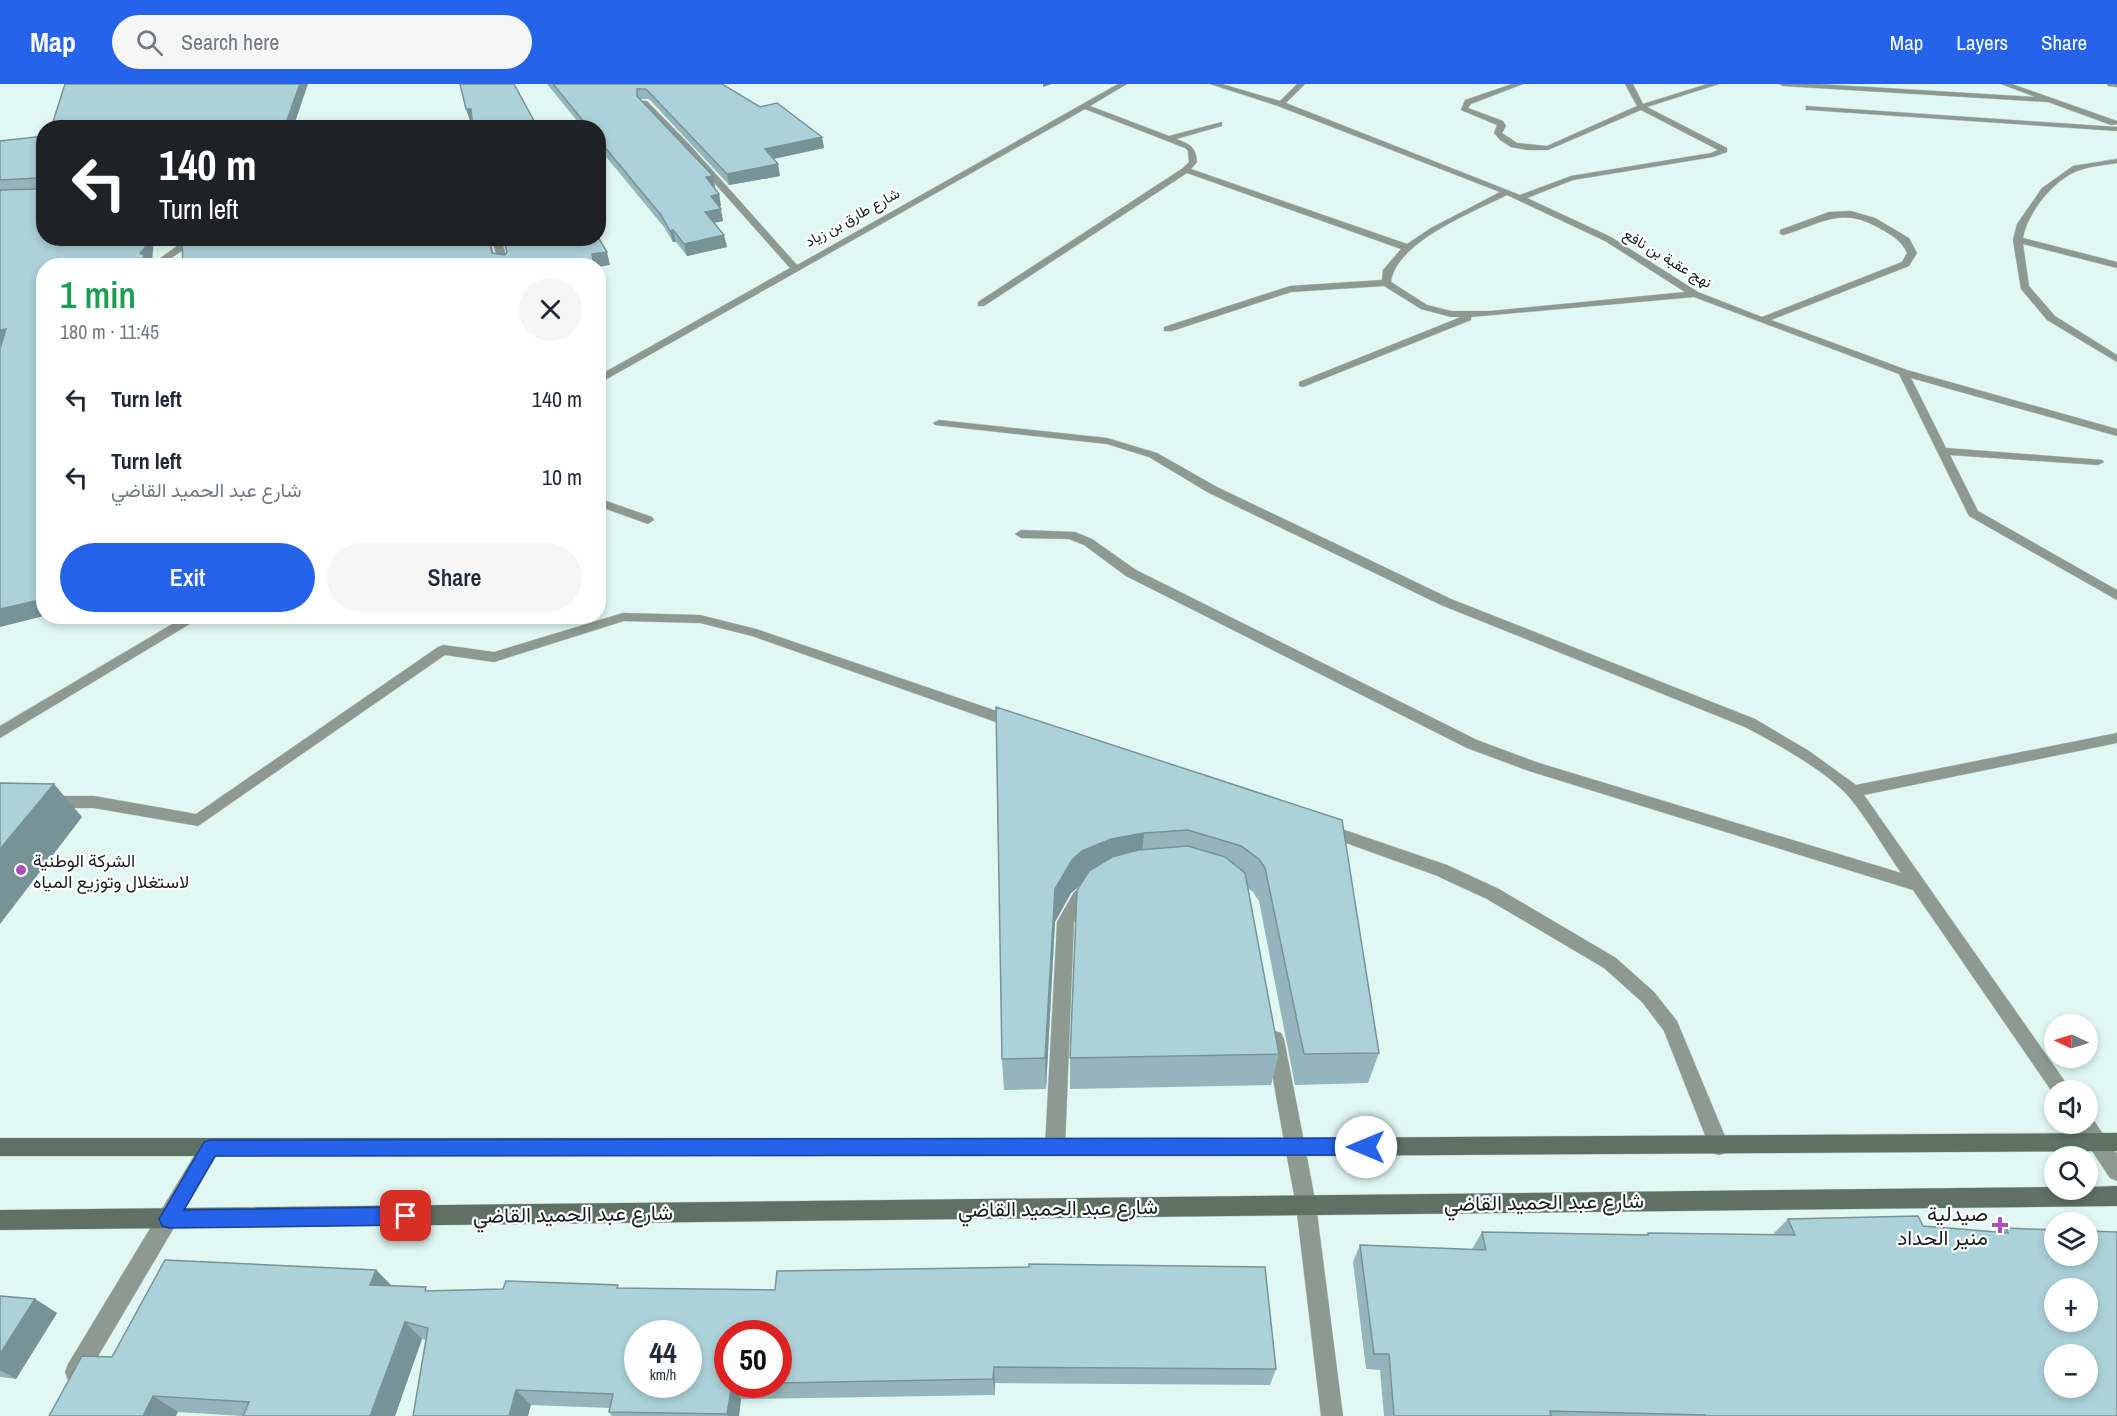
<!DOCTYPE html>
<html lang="en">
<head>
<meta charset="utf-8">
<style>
	:root { --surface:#fff; --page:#f6f6f7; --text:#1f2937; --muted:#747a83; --accent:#2563eb }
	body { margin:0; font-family:"Archivo Narrow",Vazirmatn,sans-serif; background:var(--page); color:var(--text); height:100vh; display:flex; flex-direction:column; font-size:22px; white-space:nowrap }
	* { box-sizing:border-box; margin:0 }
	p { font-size:20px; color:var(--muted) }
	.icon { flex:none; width:33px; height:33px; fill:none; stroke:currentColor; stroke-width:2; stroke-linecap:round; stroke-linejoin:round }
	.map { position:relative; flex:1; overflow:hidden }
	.drawer { position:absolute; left:36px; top:174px; width:570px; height:366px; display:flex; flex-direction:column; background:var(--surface); border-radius:24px; box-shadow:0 3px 9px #0003 }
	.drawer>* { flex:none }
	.guide { position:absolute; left:36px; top:36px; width:570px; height:126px; border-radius:24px; box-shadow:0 3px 9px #0003; background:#202124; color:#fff; overflow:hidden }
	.needle { width:39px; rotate:274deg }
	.buttons { position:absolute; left:2044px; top:930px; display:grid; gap:12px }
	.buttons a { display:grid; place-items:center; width:54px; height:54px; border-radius:50%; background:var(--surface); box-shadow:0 3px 9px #0003; font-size:30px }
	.speed { position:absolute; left:624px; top:1236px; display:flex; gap:12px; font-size:30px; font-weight:700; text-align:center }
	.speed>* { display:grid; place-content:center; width:78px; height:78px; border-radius:50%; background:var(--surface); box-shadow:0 3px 9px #0003; line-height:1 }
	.speed small { font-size:15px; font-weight:400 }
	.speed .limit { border:9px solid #d22; background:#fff; color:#111 }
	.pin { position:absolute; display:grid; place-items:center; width:51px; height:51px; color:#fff; margin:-26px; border-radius:12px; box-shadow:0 3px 9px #0006 }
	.me { position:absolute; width:66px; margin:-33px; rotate:270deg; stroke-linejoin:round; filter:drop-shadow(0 0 4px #0008) }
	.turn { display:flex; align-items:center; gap:21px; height:126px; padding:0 24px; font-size:27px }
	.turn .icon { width:78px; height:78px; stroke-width:2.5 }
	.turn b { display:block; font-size:42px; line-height:51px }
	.round { display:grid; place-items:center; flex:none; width:63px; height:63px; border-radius:32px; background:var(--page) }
	.overview { display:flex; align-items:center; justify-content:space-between; height:102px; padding:0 24px }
	h1 { font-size:36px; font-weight:600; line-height:45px; color:#1e9e55 }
	.button { display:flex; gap:12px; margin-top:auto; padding:12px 24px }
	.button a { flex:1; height:69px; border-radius:36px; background:var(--accent); color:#fff; font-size:24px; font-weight:600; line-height:69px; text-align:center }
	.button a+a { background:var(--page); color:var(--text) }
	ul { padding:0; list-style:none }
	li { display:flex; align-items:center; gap:18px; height:78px; padding:0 24px }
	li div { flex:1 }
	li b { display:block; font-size:22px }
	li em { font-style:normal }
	header { display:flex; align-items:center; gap:36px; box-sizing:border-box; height:84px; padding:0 30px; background:var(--accent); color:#fff }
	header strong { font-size:28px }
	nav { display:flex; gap:33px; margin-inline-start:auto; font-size:21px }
	.search { width:420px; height:54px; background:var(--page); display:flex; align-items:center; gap:15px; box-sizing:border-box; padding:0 21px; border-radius:33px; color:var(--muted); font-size:22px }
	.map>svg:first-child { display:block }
</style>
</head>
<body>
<header>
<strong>Map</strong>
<div class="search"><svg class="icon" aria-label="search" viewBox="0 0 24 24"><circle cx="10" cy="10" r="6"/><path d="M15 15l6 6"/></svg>Search here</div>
<nav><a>Map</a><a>Layers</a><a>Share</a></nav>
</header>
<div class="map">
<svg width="2117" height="1332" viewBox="0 0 2117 1332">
	<rect width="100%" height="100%" fill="#e0f7f2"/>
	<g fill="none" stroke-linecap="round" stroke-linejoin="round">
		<g stroke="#c0d4d0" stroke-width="1">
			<path id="lane" d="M1091,799L1097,801L1099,806L1097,811L1086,818L1074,838L1065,1063L1062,1070L1055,1072L1048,1070L1045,1063L1057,838L1074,808Z
				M1275,947L1281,949L1284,955L1305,1063L1302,1070L1295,1072L1288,1070L1285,1063L1266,955L1269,949Z"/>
		</g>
		<g stroke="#c0d4d0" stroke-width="1">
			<path id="street" d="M1118,0H1127L1090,22L1169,52L1222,38V42L1176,55C1190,60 1196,63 1197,78L1191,85L1407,160L1431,144L1500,108L1278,22L1210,0H1222L1280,17L1297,0H1305L1286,19L1520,111L1571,92L1711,69L1718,66L1641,26L1548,66H1527L1511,63L1500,56L1494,49L1497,41L1461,26L1465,16L1512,0H1523L1471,20L1468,24L1503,37L1506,42L1502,49L1517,59L1547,62L1637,22L1625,0H1633L1643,20L1707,0H1719L1647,23L1727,64V68L1713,73L1573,96L1527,114L1611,153L1698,208L1762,233L1902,178L1907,169C1901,156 1893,152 1881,145C1841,121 1822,140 1783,151L1780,150V146L1829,128L1851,127L1875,134L1909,154L1917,169L1909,182L1771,236L1907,286L2117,345V352L1911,294L1946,364L2102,376L2104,378L2098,381L1950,371L1978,427L2117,506V516L1969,432L1899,290L1694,213L1471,233V236L1303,303L1299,302V298L1461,233H1451L1421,225L1384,202L1291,208L1172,247H1164V243L1290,202L1382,196L1383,186L1401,165L1187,89L984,222H978V218L1183,84L1189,78L1188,67L1185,64L1085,25L598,300V292L790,184L684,65L641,21V17H647L690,61L797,181ZM1507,111L1605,157L1685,208L1491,227H1451L1427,221L1391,198C1396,158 1473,128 1507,111Z
				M1779,0H1819L2035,13L2001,0H2012L2117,37V40L2111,41L2048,18L1783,2Z
				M2107,0H2117V3L2108,2Z
				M1806,22L2117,43V47L1809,26H1806Z
				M2117,75V79C2105,81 2092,82 2080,86C2055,94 2027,129 2023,154L2117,178V184L2023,160L2029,202L2055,232L2117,271V278L2047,236L2021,205L2013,156L2017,140L2042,104L2073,82Z
				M199,154H214L186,164L160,182H149L180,160Z
				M492,154H501L509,182H499Z
				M939,336L1107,354L1157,369L1217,403L1451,515L1755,635L1809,667L1856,701L2117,649V659L1864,711L2071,1006H2055V1012L1913,806L1529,687L1467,664L1126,492L1084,461L1069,455L1021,454L1015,450L1021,446L1075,448L1092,455L1136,486L1477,656L1539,679L1901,789C1884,764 1868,736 1849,713C1827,687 1775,659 1745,643L1441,521L1209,409L1149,373L1107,360L935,341L933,339Z
				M598,414L652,433L654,436L648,440L598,422Z
				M623,529L700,531L756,545L1020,635L1022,639L1020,643H1010L752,552L700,539L624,537L494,578L445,571L198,742L94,724H49L43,722L41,718L43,714L49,712H94L196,730L438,563L443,561L494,568Z
				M186,532H203L0,654V642Z
				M1327,740L1447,781L1499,805L1616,874L1654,908L1677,937L1729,1062L1726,1069L1719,1071L1712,1069L1664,947L1642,918L1604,884L1487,815L1435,791L1321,750L1319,746L1321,742Z
				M2088,1032L2092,1034L2117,1070V1097L2110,1094L2078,1046L2076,1040H2088Z
				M1295,1054L1302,1056L1305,1063L1316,1121L1343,1332H1321L1296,1121L1285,1063L1288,1056Z
				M210,1055L217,1057L220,1064L217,1071L84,1296L76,1299L68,1296L65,1288L68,1280L203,1057Z"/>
		</g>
		<g stroke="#c0d4d0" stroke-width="1">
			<path id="secondary" d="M2117,1049V1067L1295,1072H0V1054H1295Z
				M2117,1102V1122L0,1146V1126L2055,1103V1106H2088V1103Z"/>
		</g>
		<use href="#lane" fill="#8e9a91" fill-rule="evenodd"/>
		<use href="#street" fill="#8e9a91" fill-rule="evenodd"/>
		<use href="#secondary" fill="#5f7164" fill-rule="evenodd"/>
	</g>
	<path fill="#94b5bb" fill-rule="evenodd" d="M547,0H722L824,64L774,75L780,92L729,101L649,15H640L713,92L715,103H714L719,110L721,122H719L723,137L714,139L727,163L687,172L676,158H673L664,143L598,63V44H583Z
		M44,52V154H154L152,177L149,180V182H44L1,260L0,261V57Z
		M996,623L1342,736L1379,969L1368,999L1295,1001L1259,817L1253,808L1247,804L1279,970L1271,1001L1070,1005V974L1080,801L1071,809L1055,838L1046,1005L1004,1006L1002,975Z
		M1788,1135L1923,1142L2001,1148L2006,1144L2117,1332H1384L1380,1286L1366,1285L1353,1178L1360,1161L1472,1165L1482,1148L1646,1151L1648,1149L1772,1151Z
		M376,1186L392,1202L430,1207L620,1204L1276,1285L1270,1301L995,1299V1311L741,1315L739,1332H612L609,1328L610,1324L531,1321L426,1256L422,1255L395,1332H243L178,1328L49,1332L112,1273ZM778,1250V1300H728Z
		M0,1212L35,1215L57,1229L16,1295L0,1293Z"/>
	<path fill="#789398" d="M300,0H308L293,44H284Z
		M1043,0H1052L1043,3Z
		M466,25H471L475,36L470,37Z
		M822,53L824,64L767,76L765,65Z
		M778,80L780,92L729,101L727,90Z
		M713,92L715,103L708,104L706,93Z
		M719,110L721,122L714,123L711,112Z
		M721,125L723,137L708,140L705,128Z
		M673,146L676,158H673L670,147Z
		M724,151L727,163L687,172L684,160Z
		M146,154H154L152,177L149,180V182H142L140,169Z
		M489,154H490L495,177L512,175L515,182H469Z
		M607,168L610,181L598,183V182H594L592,170Z
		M598,199L601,219H598Z
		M6,245L15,258L0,261V246Z
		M44,515V532L0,543V525Z
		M54,700L82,733L0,840V765Z
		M1144,749L1141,782L1082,800L1071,809L1055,838L1046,1005L1045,974L1055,805L1072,776L1082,767L1111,755Z
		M376,1186L394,1204L370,1201Z
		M35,1215L57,1229L16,1295L0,1286V1270Z
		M405,1238L422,1255L395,1332H370Z
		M994,1283L995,1299V1311L993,1295Z
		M732,1300L741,1315L739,1332H728L727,1330Z
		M516,1306L531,1321L528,1332H509Z
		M153,1312L178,1328L176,1332H143Z"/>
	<path fill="#acd2d9" stroke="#789398" stroke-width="1.5" fill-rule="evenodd" d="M65,0H300L284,44H51Z
		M460,0H514L538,44H473L471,25H466Z
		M553,0H722L760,23L777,19L822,53L765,65L778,80L727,90L646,5H637V12L713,92L706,93L719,110L711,112L721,125L705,128L724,151L684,160L673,146L670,147L661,131L598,55V44H589Z
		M44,52V154H146L145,164L140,169L144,171L142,182H44V417L41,425L44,424V515L0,525V265L6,245L0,246V106L37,105L39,103L37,94L0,96V57Z
		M598,153L607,168L592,170L594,182H516L512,175L469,182H183L182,154H489L492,169L505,171L507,168L503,154H598Z
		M996,623L1342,736L1379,969L1304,970L1265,784L1259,775L1241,762L1188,746L1144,749L1111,755L1082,767L1072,776L1055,805L1045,974L1002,975Z
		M0,699L54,700L0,765Z
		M1188,762L1225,773L1245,789L1279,970L1070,974L1077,806L1089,787L1112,773L1138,766Z
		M1918,1132L1923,1142L2008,1149L2006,1144L2055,1146V1172H2088V1147L2117,1148V1332H1706L1705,1331L1550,1327L1551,1332H1394L1389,1270H1374L1360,1161L1486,1166L1482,1148L1648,1151V1149L1795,1151L1788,1135ZM2055,1204H2088V1238H2055ZM2055,1270H2088V1304H2055Z
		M165,1176L376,1186L370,1201L426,1203L425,1207L503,1205L506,1197L618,1201L617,1204L775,1206L777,1187L1029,1183V1180L1265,1183L1276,1285L994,1283L993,1295L778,1299V1250H728V1300H732L727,1330L609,1328L613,1310L516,1306L509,1332H413L428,1244L405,1238L370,1332H243L249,1318L153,1312L143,1332H49L82,1272L112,1273ZM638,1250H688V1300H638Z
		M0,1212L35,1215L0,1270Z"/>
	<path fill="#2563eb" stroke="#184099" stroke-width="1.5" d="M1366,1054L1372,1057L1375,1063L1372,1069L1366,1071L215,1072L184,1126L406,1123L412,1126L415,1132L412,1139L406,1141L169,1144L162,1142L159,1135L204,1058L210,1056Z"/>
	<g fill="#a850bd" stroke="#fff" stroke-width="2">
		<circle cx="21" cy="786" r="6"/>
		<path d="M1997 1132h6v6h6v6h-6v6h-6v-6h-6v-6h6z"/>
	</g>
	<g text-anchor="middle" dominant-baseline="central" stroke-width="4.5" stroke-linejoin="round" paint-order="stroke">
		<g font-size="15" fill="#171f1e" stroke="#fff">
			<text transform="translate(852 133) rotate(-29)">شارع طارق بن زياد</text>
			<text transform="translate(1668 174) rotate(31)">نهج عقبة بن نافع</text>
		</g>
		<g font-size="18" fill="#171f1e" stroke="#fff" text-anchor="start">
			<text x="33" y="776">الشركة الوطنية<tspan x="33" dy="21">لاستغلال وتوزيع المياه</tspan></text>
		</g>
		<g font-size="21" fill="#171f1e" stroke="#fff">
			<text transform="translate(1544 1118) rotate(-1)">شارع عبد الحميد القاضي</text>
			<text transform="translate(1058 1124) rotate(-1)">شارع عبد الحميد القاضي</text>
			<text transform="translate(573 1130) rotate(-1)">شارع عبد الحميد القاضي</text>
		</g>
		<g font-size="21" fill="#171f1e" stroke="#fff" text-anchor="end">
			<text x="1988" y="1129">صيدلية<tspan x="1988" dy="24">منير الحداد</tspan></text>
		</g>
	</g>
</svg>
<div class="buttons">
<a><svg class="needle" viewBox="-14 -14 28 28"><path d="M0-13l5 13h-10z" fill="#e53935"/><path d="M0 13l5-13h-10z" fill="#747a83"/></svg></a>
<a><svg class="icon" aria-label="sound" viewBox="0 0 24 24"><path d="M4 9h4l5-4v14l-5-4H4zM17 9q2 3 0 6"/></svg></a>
<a><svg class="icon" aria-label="search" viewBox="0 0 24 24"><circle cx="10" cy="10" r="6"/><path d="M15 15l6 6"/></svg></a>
<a><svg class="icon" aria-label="layers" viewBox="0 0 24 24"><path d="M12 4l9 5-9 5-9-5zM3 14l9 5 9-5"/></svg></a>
<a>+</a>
<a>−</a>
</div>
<div class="speed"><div>44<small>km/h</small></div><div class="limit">50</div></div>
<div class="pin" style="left:406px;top:1132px;background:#d93025"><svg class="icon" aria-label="arrive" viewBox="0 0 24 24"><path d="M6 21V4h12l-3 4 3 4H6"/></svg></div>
<svg class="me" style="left:1366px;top:1063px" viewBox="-20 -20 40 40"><circle r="19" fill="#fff"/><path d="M0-13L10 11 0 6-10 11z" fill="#2563eb"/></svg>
<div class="guide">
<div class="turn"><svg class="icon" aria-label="left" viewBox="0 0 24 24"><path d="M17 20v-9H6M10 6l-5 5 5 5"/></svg><div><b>140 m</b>Turn left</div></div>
</div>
<section class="drawer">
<div class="overview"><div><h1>1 min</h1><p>180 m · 11:45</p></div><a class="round"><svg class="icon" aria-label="close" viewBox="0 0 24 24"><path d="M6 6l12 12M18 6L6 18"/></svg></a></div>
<ul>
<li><svg class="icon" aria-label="left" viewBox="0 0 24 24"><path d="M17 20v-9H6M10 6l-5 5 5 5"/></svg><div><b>Turn left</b></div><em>140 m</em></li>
<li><svg class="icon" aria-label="left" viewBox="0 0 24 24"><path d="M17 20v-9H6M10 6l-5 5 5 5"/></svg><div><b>Turn left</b><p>شارع عبد الحميد القاضي</p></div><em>10 m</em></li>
</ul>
<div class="button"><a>Exit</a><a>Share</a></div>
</section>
</div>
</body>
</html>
